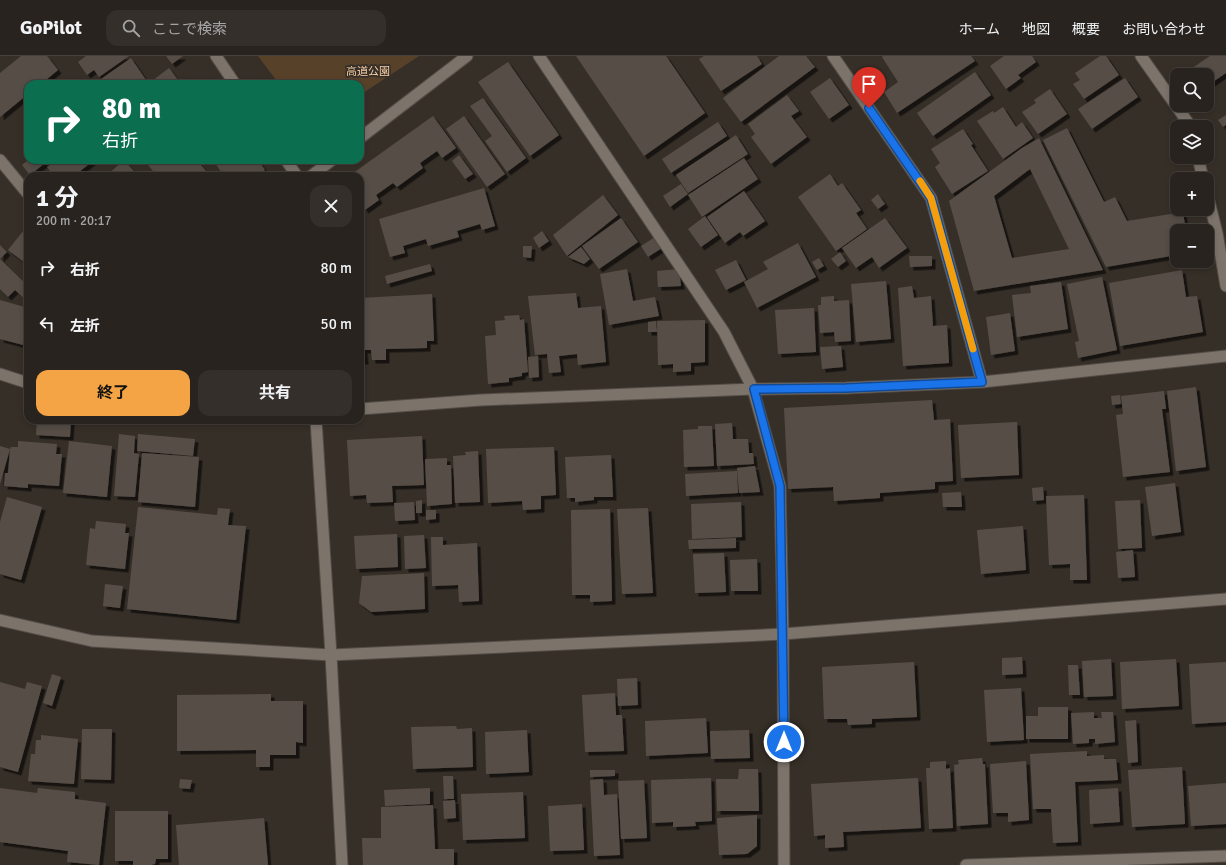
<!DOCTYPE html>
<html lang="ja">
<head>
<meta charset="utf-8">
<style>
	:root { --surface:#28231e; --page:#342f2b; --text:#f1f3f6; --muted:#a5a4a4; --line:#44403c; --accent:#f4a444 }
	body { margin:0; font-family:Signika,"Noto Sans JP",sans-serif; background:var(--page); color:var(--text); height:100vh; display:flex; flex-direction:column; font-size:15px; white-space:nowrap }
	* { box-sizing:border-box; margin:0 }
	p { font-size:13px; color:var(--muted) }
	.icon { flex:none; width:22px; height:22px; fill:none; stroke:currentColor; stroke-width:2; stroke-linecap:round; stroke-linejoin:round }
	.map { position:relative; flex:1; overflow:hidden }
	.drawer { position:absolute; left:24px; top:116px; width:340px; height:252px; display:flex; flex-direction:column; background:var(--surface); border-radius:12px; box-shadow:0 2px 6px #0003,0 0 0 1px var(--line) }
	.drawer>* { flex:none }
	.top-card { position:absolute; left:24px; top:24px; width:340px; height:84px; border-radius:12px; box-shadow:0 2px 6px #0003,0 0 0 1px var(--line); background:#0b6e4f; color:#fff; overflow:hidden }
	.tools { position:absolute; left:1170px; top:12px; display:grid; gap:8px }
	.tools a { display:grid; place-items:center; width:44px; height:44px; border-radius:8px; background:var(--surface); box-shadow:0 2px 6px #0003,0 0 0 1px var(--line); font-size:20px }
	.pin { position:absolute; display:grid; place-items:center; width:34px; height:34px; color:#fff; margin:-41px -17px; border-radius:50% 50% 50% 0; rotate:-45deg; box-shadow:0 0 4px #0007 }
	.pin .icon { rotate:45deg }
	.me { position:absolute; width:44px; margin:-22px; rotate:0deg; stroke-linejoin:round; filter:drop-shadow(0 0 3px #0008) }
	.turn { display:flex; align-items:center; gap:14px; height:84px; padding:0 12px; font-size:18px }
	.turn .icon { width:52px; height:52px; stroke-width:2.5 }
	.turn b { display:block; font-size:28px; line-height:34px }
	.round { display:grid; place-items:center; flex:none; width:42px; height:42px; border-radius:12px; background:var(--page) }
	.summary { display:flex; align-items:center; justify-content:space-between; height:68px; padding:0 12px }
	h1 { font-size:24px; font-weight:700; line-height:30px }
	.cta { display:flex; gap:8px; margin-top:auto; padding:8px 12px }
	.cta a { flex:1; height:46px; border-radius:12px; background:var(--accent); color:#111; font-size:16px; font-weight:700; line-height:46px; text-align:center }
	.cta a+a { background:var(--page); color:var(--text) }
	ul { padding:0; list-style:none }
	li { display:flex; align-items:center; gap:12px; height:56px; padding:0 12px }
	li div { flex:1 }
	li b { display:block; font-size:15px }
	li em { font-style:normal }
	header { display:flex; align-items:center; gap:24px; box-sizing:border-box; height:56px; padding:0 20px; background:var(--surface); border-bottom:1px solid var(--line) }
	header strong { font-size:19px }
	nav { display:flex; gap:22px; margin-inline-start:auto; font-size:14px }
	.search { width:280px; height:36px; background:var(--page); display:flex; align-items:center; gap:10px; box-sizing:border-box; padding:0 14px; border-radius:12px; color:var(--muted); font-size:15px }
	.map>svg:first-child { display:block }
</style>
</head>
<body>
<header>
<strong>GoPilot</strong>
<div class="search"><svg class="icon" aria-label="search" viewBox="0 0 24 24"><circle cx="10" cy="10" r="6"/><path d="M15 15l6 6"/></svg>ここで検索</div>
<nav><a>ホーム</a><a>地図</a><a>概要</a><a>お問い合わせ</a></nav>
</header>
<div class="map">
<svg width="1226" height="809" viewBox="0 0 1226 809">
	<defs>
		<filter id="shadow"><feDropShadow dx="3.5" dy="3.5" stdDeviation="0" flood-color="#0009"/></filter>
	</defs>
	<rect width="100%" height="100%" fill="#362f28"/>
	<path fill="#584129" d="M258,0H419L360,39V28H279Z"/>
	<path fill="#564e46" fill-rule="evenodd" filter="url(#shadow)" d="M21,0H47L58,14L41,28H28V38L0,61V17Z
		M86,0H129L99,21L94,14L87,19L78,6Z
		M166,0H183L172,8Z
		M576,0H666L705,57L644,100Z
		M704,0H757L762,8L721,35L699,3Z
		M779,0H806L815,11L741,66L723,42Z
		M883,0H971L975,5L897,57L884,36L898,26L882,1Z
		M1004,0H1032L1036,6L1018,19L1021,22L1006,33L990,10Z
		M1100,0H1106L1119,19L1084,43L1073,28L1080,24L1075,17Z
		M1210,0H1226V17L1207,30V19H1182Z
		M131,2L146,24L141,28H94Z
		M508,6L559,79L530,100L478,26Z
		M169,12L181,28H148Z
		M975,16L991,39L933,80L917,57Z
		M830,22L849,49L829,63L810,36Z
		M1125,22L1138,41L1092,73L1078,53Z
		M1050,33L1067,58L1038,78L1022,56L1036,47L1034,44Z
		M787,39L799,55L791,60L807,81L771,108L751,81L755,78L748,68Z
		M483,42L526,102L507,116L485,85L492,80L470,50Z
		M1003,51L1016,71L1022,66L1033,82L1003,103L977,65L993,55L994,57Z
		M1226,59V69L1223,71L1218,64Z
		M433,60L456,92L442,102L437,95L420,107L423,112L397,131L393,127L376,139L379,144L365,154L360,147V120H349Z
		M464,60L505,118L487,131L446,73Z
		M718,66L727,80L671,117L662,103Z
		M1067,72L1104,146L1115,141L1127,165L1183,156L1186,175H1177V199L1106,211L1043,84Z
		M963,73L973,88L971,89L988,115L952,138L935,111L940,107L931,93Z
		M736,79L748,98L688,137L676,119Z
		M1039,82L1103,214L974,235L949,145L1022,92ZM1030,113L1069,193L1012,202L994,140Z
		M459,99L473,118L465,123L452,105Z
		M744,102L758,123L702,161L688,139Z
		M28,104H43L45,107L30,119L22,109Z
		M49,104H94L74,120H54L47,111L52,108Z
		M124,104L138,120H106Z
		M144,104H197L210,120H157Z
		M213,104H258L265,114L256,120H224Z
		M830,118L838,130L842,127L861,154L856,157L867,173L836,195L798,141Z
		M681,128L688,138L670,151L663,140Z
		M484,132L495,170L482,174L480,168L457,175L459,181L428,190L426,183L403,190L405,197L390,201L379,163Z
		M744,135L765,165L743,180L740,176L725,187L707,161Z
		M878,138L885,148L878,153L871,144Z
		M603,139L618,159L567,200L553,179Z
		M705,160L718,179L701,191L688,173Z
		M621,162L638,186L599,213L582,190Z
		M885,162L907,192L879,212L872,201L856,212L842,192Z
		M28,169V209L8,194Z
		M542,175L549,185L539,192L533,182Z
		M655,181L662,192L648,201L641,190Z
		M798,187L816,221L757,252L744,226L768,213L763,206Z
		M0,189L7,196L0,203L28,230V246L15,234L8,241L0,233Z
		M523,190H532L531,202L523,201Z
		M581,191L590,203L584,208L568,201Z
		M840,196L846,205L838,211L831,203Z
		M909,200H932V210L910,211Z
		M819,202L824,210L817,214L812,206Z
		M736,204L746,224L726,234L715,214Z
		M430,208L432,215L387,228L385,220Z
		M627,213L633,245L655,241L659,260L609,269L600,218Z
		M679,213L681,230L658,231L657,215Z
		M1182,214L1186,241L1197,240L1203,276L1120,290L1109,227Z
		M1102,221L1117,294L1078,302L1075,286L1079,285L1067,228Z
		M886,225L891,283L856,286L851,228Z
		M1061,226L1068,273L1017,281L1012,239L1031,237L1030,230Z
		M912,230L914,242L931,240L933,270L947,269L949,307L903,310L898,232Z
		M576,237L578,252L601,250L606,306L578,309L577,298L559,300L561,316L549,317L547,298L535,299L528,240Z
		M432,238L434,285H427V292L386,293V304H372L371,294H364L365,305H360V242Z
		M834,240V245L849,244L851,285L835,286L834,276L820,277L818,249H821V241Z
		M0,244L28,252V257L24,271L28,272L27,290L0,283Z
		M814,252L816,296L778,298L775,254Z
		M1010,257L1015,295L991,299L986,261Z
		M519,259L520,264L524,263L528,316L522,317V320L509,322V326L488,328L485,280L496,279L495,265L505,264L504,260Z
		M705,264V306L691,307V315L673,316V308L658,309L657,265Z
		M656,265L657,276H648V266Z
		M841,290L843,311L822,313L820,291Z
		M538,300L539,321L529,322L528,301Z
		M1196,331L1206,411L1176,415L1167,335Z
		M1164,335L1166,353H1162L1170,416L1123,421L1116,359L1123,358L1121,340Z
		M1120,339L1121,348L1112,349L1111,340Z
		M932,344L934,364L950,363L953,425L935,426V433L880,437V442L834,445L833,431L788,433L784,352Z
		M37,364H71L70,381L36,379Z
		M1017,366L1019,419L961,422L958,369Z
		M732,367L733,383H748L749,397H753L754,408L717,410L715,368Z
		M698,370H712L714,410L684,411L683,374L698,373Z
		M119,378L135,380L134,397L139,398L135,441L114,440Z
		M138,378L195,383L193,400L137,395Z
		M422,380L424,429L392,430L393,446L367,447L366,439L350,440L347,384Z
		M18,385L57,388L56,398H62L59,430L28,428V432L4,430L5,417H8L10,393L0,428V390L10,393L11,391H18Z
		M69,385L112,390L107,441L63,437Z
		M554,391L556,439L541,440V453L523,454L522,445L488,447L486,393Z
		M478,395L480,446L455,447L453,400L466,399L465,396Z
		M142,397L199,401L195,451L138,446Z
		M611,399L613,441H594V444L575,446V442H567L565,401Z
		M447,402V409H451L452,448L427,450L425,403Z
		M755,410L760,436L739,437L737,412Z
		M737,415L738,437L686,440L685,418Z
		M1175,427L1181,476L1152,480L1145,431Z
		M1043,431L1044,444L1033,445L1032,432Z
		M961,436L962,451H943L942,437Z
		M1084,439L1087,524H1070V508L1049,509L1046,440Z
		M7,441L42,451L21,524L0,518V466Z
		M422,444V457H416V445Z
		M1140,444L1142,492L1118,493L1115,445Z
		M414,446L415,464L395,465L394,447Z
		M741,446L742,481L692,483L691,448Z
		M138,451L217,459L218,452L230,453L228,469L246,470L236,564L127,553Z
		M648,452L653,537L622,538L617,453Z
		M610,453L612,545L590,546V539H572L571,454Z
		M426,454H436V463L426,464Z
		M96,465L126,468L125,477H129L125,513L86,509L90,472L95,473Z
		M1023,470L1026,514L981,518L977,474Z
		M397,478L398,511L356,513L354,480Z
		M424,479L426,512L405,513L404,480Z
		M431,481H443V489L477,487L479,545L459,546L458,529L432,530Z
		M736,482V492L689,493L688,484Z
		M1133,494L1135,521L1118,522L1116,496Z
		M724,497L726,536L695,537L693,498Z
		M757,503L758,535H731L730,504Z
		M424,517L425,553L371,556L359,547L362,520Z
		M105,528L123,530L120,552L103,550Z
		M1022,601L1023,618L1002,619V602Z
		M1111,603L1113,640L1084,641L1082,605Z
		M1176,603L1179,650L1122,653L1120,606Z
		M914,606L917,661L872,663V668L848,669L847,663H824L822,611Z
		M1226,606V666L1192,668L1189,608Z
		M1068,609H1078L1080,639H1069Z
		M52,618L61,621L52,650L43,647Z
		M637,622L638,649L618,650L617,623Z
		M0,626L25,633L27,626L42,630L18,716L0,711Z
		M1021,632L1024,684L987,686L984,634Z
		M615,637L616,659H622L624,695L585,696L582,639Z
		M271,638V645H303V687L296,686V699H270V711H256V694L177,695V639Z
		M1038,651H1068V683H1026V660H1038Z
		M1094,656V662H1102L1101,656H1113L1115,686L1095,688V683H1089V687L1073,688L1071,657Z
		M706,662L708,697L646,700L645,665Z
		M1136,664L1138,706L1128,707L1125,665Z
		M456,670L457,673L472,672L473,711L413,713L411,671Z
		M82,673H112L111,724L81,723Z
		M527,674L529,716L486,718L485,676Z
		M749,674L750,702L711,703L710,675Z
		M41,679L78,683L74,728L28,725L31,698H35L36,684H41Z
		M1087,695V700L1104,699V703H1116L1118,724L1075,726L1078,786L1053,787L1051,753H1033L1030,698Z
		M982,702L983,708H985L988,768L957,770L954,709L959,708L958,704Z
		M946,705V713L950,712L953,772L929,773L926,712H930V706Z
		M1026,705L1029,764L1008,766V757H993L990,708Z
		M1182,711L1185,768L1132,771L1128,714Z
		M739,713H758L759,755H717L716,723H738Z
		M590,714H615V720L590,721Z
		M443,720H453L454,743H444Z
		M711,722L712,765L695,766L696,770L673,771V766L652,767L651,724Z
		M918,722L921,772L843,776L844,791L825,792V779L814,780L811,728Z
		M180,723L192,724L190,733L179,732Z
		M603,723L604,739L617,738L620,799L594,800L590,724Z
		M644,724L647,782L621,783L618,725Z
		M1226,727V768L1191,770L1188,730Z
		M0,732L37,737L38,732L75,736V743L106,747L99,809L67,806L68,795L0,786Z
		M430,732V748L385,750L384,734Z
		M1118,732L1120,766L1090,768L1089,734Z
		M523,736L525,782L463,784L461,738Z
		M455,744L456,762L444,763L443,745Z
		M582,748L584,794L550,795L548,750Z
		M433,749L435,793H454V809H363L362,782H381V751Z
		M115,755H168V803H156L155,808L151,809H133V805H115Z
		M757,759V790L747,798L719,799L717,762Z
		M264,762L268,809H179L176,769Z"/>
	<g fill="none" stroke-linecap="round" stroke-linejoin="round">
		<g stroke="#534d46" stroke-width="13">
			<path id="minor" d="M539,0L724,276L753,333L780,430L783,578L784,809
				M833,0L931,142L982,326
				M1141,0L1189,68L1190,71
				M360,82L467,0
				M1198,101L1203,123
				M0,104L28,138
				M311,120L332,104
				M1207,137L1217,177L1226,230
				M0,318L28,327
				M360,353L481,344L753,333L846,332L982,326L1226,300
				M966,809L1226,800"/>
		</g>
		<g stroke="#534d46" stroke-width="13">
			<path id="tertiary" d="M216,0L235,28
				M286,104L297,120
				M316,364L331,599L342,809
				M0,564L92,585L331,599L783,578L1226,543"/>
		</g>
		<use href="#minor" stroke="#7c736b" stroke-width="11"/>
		<use href="#tertiary" stroke="#7c736b" stroke-width="11"/>
	</g>
	<g fill="none" stroke-linecap="round" stroke-linejoin="round">
		<g stroke="#114b97" stroke-width="10">
			<path id="route" d="M784,686L780,430L754,333L846,332L982,326L931,142L869,52"/>
		</g>
		<use href="#route" stroke="#1a73e8" stroke-width="7"/>
		<path stroke="#f59e0b" stroke-width="7" d="M920,125L931,142L973,293"/>
	</g>
	<g text-anchor="middle" dominant-baseline="central" stroke-width="3.5" stroke-linejoin="round" paint-order="stroke">
		<g font-size="11" fill="#f8cfa6" stroke="#362f28">
			<text x="368" y="15">高道公園</text>
		</g>
	</g>
</svg>
<div class="tools">
<a><svg class="icon" aria-label="search" viewBox="0 0 24 24"><circle cx="10" cy="10" r="6"/><path d="M15 15l6 6"/></svg></a>
<a><svg class="icon" aria-label="layers" viewBox="0 0 24 24"><path d="M12 4l9 5-9 5-9-5zM3 14l9 5 9-5"/></svg></a>
<a>+</a>
<a>−</a>
</div>
<div class="pin" style="left:869px;top:52px;background:#d93025"><svg class="icon" aria-label="arrive" viewBox="0 0 24 24"><path d="M6 21V4h12l-3 4 3 4H6"/></svg></div>
<svg class="me" style="left:784px;top:686px" viewBox="-20 -20 40 40"><circle r="17" fill="#1a73e8" stroke="#fff" stroke-width="3"/><path d="M0-11L8 9 0 5-8 9z" fill="#fff"/></svg>
<div class="top-card">
<div class="turn"><svg class="icon" aria-label="right" viewBox="0 0 24 24"><path d="M7 20v-9h11M14 6l5 5-5 5"/></svg><div><b>80 m</b>右折</div></div>
</div>
<section class="drawer">
<div class="summary"><div><h1>1 分</h1><p>200 m · 20:17</p></div><a class="round"><svg class="icon" aria-label="close" viewBox="0 0 24 24"><path d="M6 6l12 12M18 6L6 18"/></svg></a></div>
<ul>
<li><svg class="icon" aria-label="right" viewBox="0 0 24 24"><path d="M7 20v-9h11M14 6l5 5-5 5"/></svg><div><b>右折</b></div><em>80 m</em></li>
<li><svg class="icon" aria-label="left" viewBox="0 0 24 24"><path d="M17 20v-9H6M10 6l-5 5 5 5"/></svg><div><b>左折</b></div><em>50 m</em></li>
</ul>
<div class="cta"><a>終了</a><a>共有</a></div>
</section>
</div>
</body>
</html>
